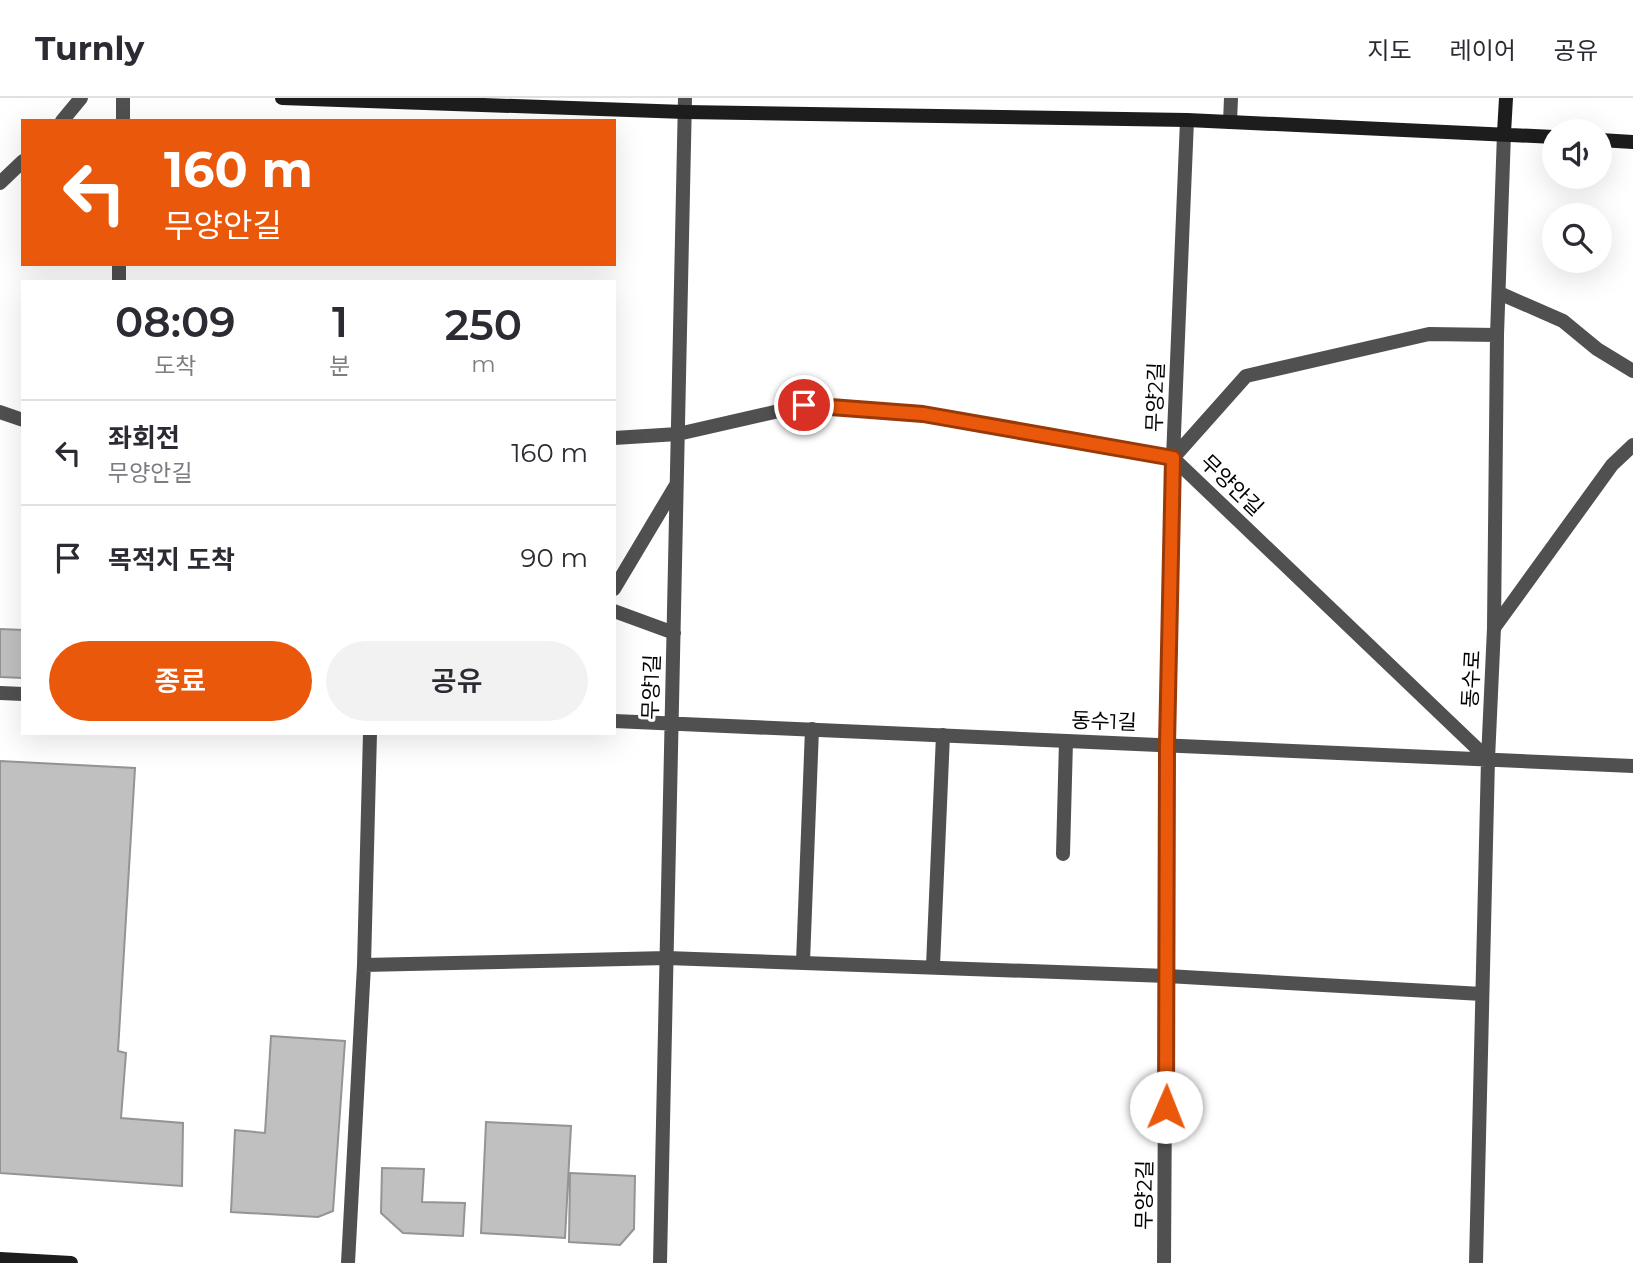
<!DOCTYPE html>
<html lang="ko">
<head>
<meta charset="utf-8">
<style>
	:root { --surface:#fff; --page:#f2f2f3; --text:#2b2b33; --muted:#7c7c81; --line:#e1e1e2; --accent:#ea580c }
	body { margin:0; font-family:Montserrat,"Noto Sans KR",sans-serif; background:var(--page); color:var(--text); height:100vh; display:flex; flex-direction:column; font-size:26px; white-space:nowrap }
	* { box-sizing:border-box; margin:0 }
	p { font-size:23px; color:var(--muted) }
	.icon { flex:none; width:38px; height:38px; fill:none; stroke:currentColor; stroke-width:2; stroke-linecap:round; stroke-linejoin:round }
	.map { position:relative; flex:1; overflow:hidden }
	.panel { position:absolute; left:21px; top:182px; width:595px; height:455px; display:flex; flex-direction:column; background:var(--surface); border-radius:0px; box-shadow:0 7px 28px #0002 }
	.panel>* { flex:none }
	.banner { position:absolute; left:21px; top:21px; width:595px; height:147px; border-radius:0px; box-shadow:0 7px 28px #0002; background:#ea580c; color:#fff; overflow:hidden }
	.fabs { position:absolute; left:1542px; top:21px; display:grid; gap:14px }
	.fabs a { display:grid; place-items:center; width:70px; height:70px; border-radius:50%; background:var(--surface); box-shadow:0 7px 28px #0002; font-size:35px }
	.pin { position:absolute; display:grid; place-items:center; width:60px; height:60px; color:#fff; margin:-30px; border:4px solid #fff; border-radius:50%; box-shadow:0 2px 7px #0007 }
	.me { position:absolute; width:77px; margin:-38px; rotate:1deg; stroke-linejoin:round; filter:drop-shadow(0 0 5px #0008) }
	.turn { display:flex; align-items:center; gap:24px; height:147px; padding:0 28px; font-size:32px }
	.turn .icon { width:91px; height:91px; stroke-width:2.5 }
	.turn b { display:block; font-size:49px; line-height:60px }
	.eta { display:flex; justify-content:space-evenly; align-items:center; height:119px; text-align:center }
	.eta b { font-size:42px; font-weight:600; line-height:49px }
	.button { display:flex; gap:14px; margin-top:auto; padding:14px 28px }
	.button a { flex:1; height:80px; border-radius:42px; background:var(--accent); color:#fff; font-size:28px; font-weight:600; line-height:80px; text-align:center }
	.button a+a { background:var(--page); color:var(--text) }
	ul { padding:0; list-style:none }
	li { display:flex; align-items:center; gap:21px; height:105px; padding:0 28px; border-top:2px solid var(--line) }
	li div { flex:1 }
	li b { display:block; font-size:26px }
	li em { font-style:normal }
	header { display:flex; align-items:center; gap:42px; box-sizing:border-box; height:98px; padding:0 35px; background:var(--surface); border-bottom:2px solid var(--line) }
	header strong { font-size:33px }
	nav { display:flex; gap:38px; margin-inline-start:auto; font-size:24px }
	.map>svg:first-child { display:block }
</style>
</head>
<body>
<header>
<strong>Turnly</strong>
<nav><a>지도</a><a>레이어</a><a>공유</a></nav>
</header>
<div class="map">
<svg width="1633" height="1165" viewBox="0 0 1633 1165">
	<rect width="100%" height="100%" fill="#fff"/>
	<path fill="#c0c0c0" stroke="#949494" stroke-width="2" d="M0,531L23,532V580L0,579Z
		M0,663L135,670L118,953L126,955L121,1020L183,1025L182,1088L0,1075Z
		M271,938L345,943L333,1113L318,1119L231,1114L235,1032L265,1035Z
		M486,1024L571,1028L565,1140L481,1135Z
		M382,1070L424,1071L422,1104L465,1105L463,1138L403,1135L381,1115Z
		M570,1075L635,1078L634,1131L620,1147L569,1144Z"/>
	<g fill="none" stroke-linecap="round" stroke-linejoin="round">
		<path stroke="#505050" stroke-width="14" d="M62,23L81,0
			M0,85L23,63
			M1499,195L1563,223L1597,251L1633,273
			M1494,530L1612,367L1633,347
			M1063,756L1066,643
			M803,864L812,631
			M933,868L943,637"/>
		<path stroke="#505050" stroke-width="14" d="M123,23V0
			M1230,24L1231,0
			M119,184V166
			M0,314L23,322
			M614,340L678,336L805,307L923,316L1173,360L1488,661
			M1173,360L1246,278L1429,236L1497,237
			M614,491L676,387
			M614,513L674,535
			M0,595L23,596
			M614,623L1633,668
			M364,867L667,860L1167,878L1482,896
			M348,1165L364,867L370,635
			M660,1165L685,0
			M1164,1165L1167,647L1173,360L1187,22
			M1476,1165L1488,661L1494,530L1497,237L1504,35"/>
		<path stroke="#1d1d1d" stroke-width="14" d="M282,0L685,14L1187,22L1554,39
			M1504,35L1506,0
			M1600,42L1633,44
			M0,1161L71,1165"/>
	</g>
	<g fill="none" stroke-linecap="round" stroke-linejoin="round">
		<g stroke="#983908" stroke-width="18">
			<path id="route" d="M804,307L923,316L1173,360L1167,647L1166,1009"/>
		</g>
		<use href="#route" stroke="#ea580c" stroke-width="12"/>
	</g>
	<g text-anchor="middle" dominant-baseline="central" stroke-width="6" stroke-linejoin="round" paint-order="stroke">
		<g font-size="21" fill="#000" stroke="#fff">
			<text transform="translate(1155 299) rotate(-88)">무양2길</text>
			<text transform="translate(1232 387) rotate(44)">무양안길</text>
			<text transform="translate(1471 581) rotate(-87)">동수로</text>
			<text transform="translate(651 589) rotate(-88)">무양1길</text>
			<text transform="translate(1104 623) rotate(2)">동수1길</text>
			<text transform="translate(1144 1097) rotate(-89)">무양2길</text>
		</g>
	</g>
</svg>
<div class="fabs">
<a><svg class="icon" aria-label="sound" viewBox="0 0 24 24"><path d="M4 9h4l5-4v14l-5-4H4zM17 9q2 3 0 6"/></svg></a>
<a><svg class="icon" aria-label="search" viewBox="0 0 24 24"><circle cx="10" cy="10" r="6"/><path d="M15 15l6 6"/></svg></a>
</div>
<div class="pin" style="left:804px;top:307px;background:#d93025"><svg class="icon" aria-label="arrive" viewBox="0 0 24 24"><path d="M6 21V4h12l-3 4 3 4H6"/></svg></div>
<svg class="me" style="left:1166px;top:1009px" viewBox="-20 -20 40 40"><circle r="19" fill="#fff"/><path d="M0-13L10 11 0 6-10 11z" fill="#ea580c"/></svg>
<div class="banner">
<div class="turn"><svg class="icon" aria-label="left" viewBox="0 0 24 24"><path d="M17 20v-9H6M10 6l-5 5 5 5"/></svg><div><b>160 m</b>무양안길</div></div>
</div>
<section class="panel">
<div class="eta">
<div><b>08:09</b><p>도착</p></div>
<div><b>1</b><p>분</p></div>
<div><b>250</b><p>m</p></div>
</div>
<ul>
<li><svg class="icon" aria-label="left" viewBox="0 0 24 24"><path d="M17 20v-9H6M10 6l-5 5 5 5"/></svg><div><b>좌회전</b><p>무양안길</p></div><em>160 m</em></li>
<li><svg class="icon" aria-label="arrive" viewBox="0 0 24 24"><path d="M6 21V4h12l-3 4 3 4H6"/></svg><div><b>목적지 도착</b></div><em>90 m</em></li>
</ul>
<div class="button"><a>종료</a><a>공유</a></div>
</section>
</div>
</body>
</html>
